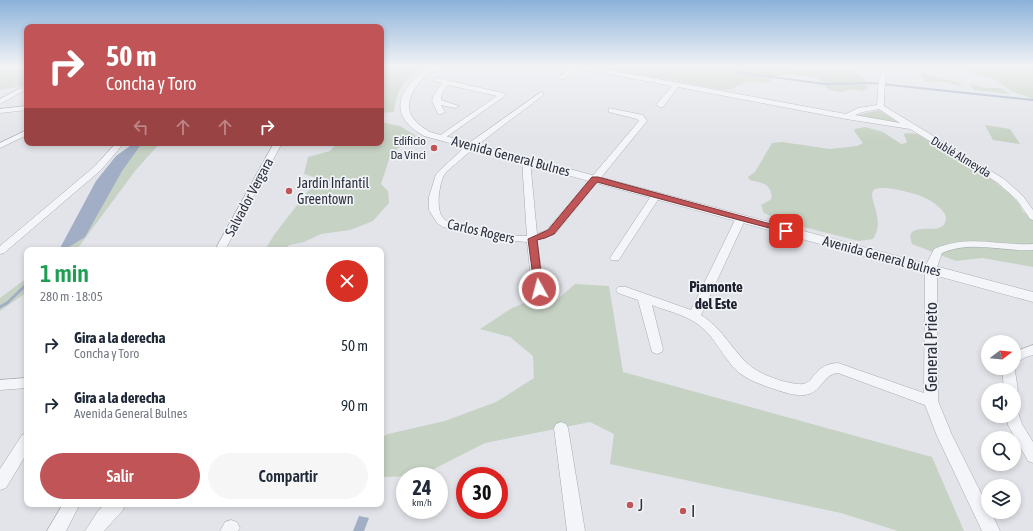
<!DOCTYPE html>
<html lang="es">
<head>
<meta charset="utf-8">
<style>
	:root { --surface:#fff; --page:#f6f6f7; --text:#1f2937; --muted:#747a83; --accent:#c15456 }
	body { margin:0; font-family:"Asap Condensed",sans-serif; background:var(--page); color:var(--text); height:100vh; display:flex; flex-direction:column; font-size:15px; white-space:nowrap }
	* { box-sizing:border-box; margin:0 }
	p { font-size:13px; color:var(--muted) }
	.icon { flex:none; width:22px; height:22px; fill:none; stroke:currentColor; stroke-width:2; stroke-linecap:round; stroke-linejoin:round }
	.map { position:relative; flex:1; overflow:hidden }
	.panel { position:absolute; left:24px; top:247px; width:360px; height:260px; display:flex; flex-direction:column; background:var(--surface); border-radius:8px; box-shadow:0 2px 6px #0003 }
	.panel>* { flex:none }
	.hud { position:absolute; left:24px; top:24px; width:360px; height:122px; border-radius:8px; box-shadow:0 2px 6px #0003; background:#c15456; color:#fff; overflow:hidden }
	.needle { width:26px; rotate:74deg }
	.buttons { position:absolute; left:981px; top:335px; display:grid; gap:8px }
	.buttons a { display:grid; place-items:center; width:40px; height:40px; border-radius:50%; background:var(--surface); box-shadow:0 2px 6px #0003; font-size:20px }
	.speed { position:absolute; left:396px; top:467px; display:flex; gap:8px; font-size:20px; font-weight:700; text-align:center }
	.speed>* { display:grid; place-content:center; width:52px; height:52px; border-radius:50%; background:var(--surface); box-shadow:0 2px 6px #0003; line-height:1 }
	.speed small { font-size:10px; font-weight:400 }
	.speed .limit { border:6px solid #d22; background:#fff; color:#111 }
	.pin { position:absolute; display:grid; place-items:center; width:34px; height:34px; color:#fff; margin:-17px; border-radius:8px; box-shadow:0 2px 6px #0006 }
	.me { position:absolute; width:44px; margin:-22px; rotate:353deg; stroke-linejoin:round; filter:drop-shadow(0 0 3px #0008) }
	.turn { display:flex; align-items:center; gap:14px; height:84px; padding:0 16px; font-size:18px }
	.turn .icon { width:52px; height:52px; stroke-width:2.5 }
	.turn b { display:block; font-size:28px; line-height:34px }
	.lanes { display:flex; align-items:center; height:38px; padding:0 16px; background:#0003; justify-content:center; gap:20px; direction:ltr }
	.lanes .off { opacity:.35 }
	.round { display:grid; place-items:center; flex:none; width:42px; height:42px; border-radius:21px; background:var(--page) }
	.overview { display:flex; align-items:center; justify-content:space-between; height:68px; padding:0 16px }
	h1 { font-size:24px; font-weight:600; line-height:30px; color:#1e9e55 }
	.cta { display:flex; gap:8px; margin-top:auto; padding:8px 16px }
	.cta a { flex:1; height:46px; border-radius:24px; background:var(--accent); color:#fff; font-size:16px; font-weight:600; line-height:46px; text-align:center }
	.cta a+a { background:var(--page); color:var(--text) }
	ul { padding:0; list-style:none }
	li { display:flex; align-items:center; gap:12px; height:60px; padding:0 16px }
	li div { flex:1 }
	li b { display:block; font-size:15px }
	li em { font-style:normal }
	.map>svg:first-child { display:block }
</style>
</head>
<body>
<div class="map">
<svg width="1033" height="531" viewBox="0 0 1033 531">
	<rect width="100%" height="100%" fill="#e2e4e9"/>
	<path fill="#c6d2c4" d="M381,66H427C405,75 397,89 394,112L381,113Z
		M592,66H794C803,76 834,66 849,70C854,71 861,76 865,79L868,88L863,91L851,89L841,92L829,90L819,79L815,77L787,74L775,76L769,82C762,84 754,81 747,82C736,84 737,90 723,90Z
		M961,66H1033V99L1011,91L992,78L975,74Z
		M27,67V85L0,90V69Z
		M918,72L957,82L964,87L944,82H926Z
		M970,84L986,88H1001L1010,94L974,90Z
		M879,110L898,122L896,123L854,116Z
		M381,122L400,126L416,136L391,153L381,184L388,191L389,203L373,221L350,230L321,234L304,242L289,245L286,250H265L274,235L318,178L304,174L308,157L330,151L337,143H381Z
		M985,125L1010,129L1020,144L993,140Z
		M865,127L883,132L901,144L906,143L907,141L904,135L905,133L917,134L989,177L1012,196L1019,204L1023,212L1033,217V267L982,258L956,261L912,244L910,236L912,232C923,224 946,236 946,217C944,209 931,200 923,197C915,193 877,183 873,191C868,200 886,220 873,239L859,241L851,239L784,222L764,213L761,205L770,200L772,197C770,183 762,183 750,180L748,177L755,172L772,143L782,142L830,149L857,146L863,143L854,131L855,129Z
		M136,143H160L135,171L78,248L76,250H59Z
		M27,278V292L0,311V298Z
		M575,284L609,286L623,372L932,457L964,531H898L841,513L610,464L614,434L590,422L485,443L420,476L381,477V438L388,434L445,421L496,402L534,378L533,356L510,337L480,329L512,308L532,300L551,305Z"/>
	<path fill="#a1aec5" d="M134,143H145L140,146L122,171L85,237L64,250H59L96,181L116,156Z
		M359,516L369,518L364,531H353Z"/>
	<g fill="none" stroke-linecap="round" stroke-linejoin="round">
		<path stroke="#a1aec5" stroke-width="2" d="M737,72L824,84L872,83L1033,100"/>
		<path stroke="#a1aec5" stroke-width="3" d="M0,307L7,303L27,284"/>
		<g stroke="#a8aab3" stroke-width="1">
			<path id="minor" d="M573,66H587L846,114L858,108L877,105L879,77C883,69 890,66 899,66L887,74L885,77L884,106L1004,179L1023,196L1033,210V220L1030,219L1017,200L998,183L910,129L846,119L678,87L663,107H660L656,105L672,86L578,68L563,79H559V77ZM879,109L900,123L855,115L863,112Z
				M437,78L503,93L506,95L442,140H439V136L497,96L448,85L442,93L441,100L459,106L455,108L441,105L445,112L441,114H438L432,101L435,93L442,83L435,81L434,80Z
				M21,88L24,90L23,91L0,104V99Z
				M541,92L543,93V95C515,117 486,137 459,161C455,165 447,170 444,175C439,185 435,211 444,219C456,229 510,236 527,236L522,160L526,157L530,160L537,234L547,230L639,121L637,119L609,112V108L643,115L647,121L555,234L537,240L545,297L543,300H535L533,297L527,242L500,240L443,227L437,223L429,210V197L436,174L469,143Z
				M27,106V110L0,113V109Z
				M27,130V135L0,148V143Z
				M116,143H124L101,170L4,253L0,254V246L95,166Z
				M274,143H282L225,250H215Z
				M656,192L661,195L620,258L619,260H611L610,258L653,193Z
				M741,215L746,218L701,315C722,328 730,347 747,363C756,372 770,377 782,381C788,382 797,385 803,384C814,383 814,364 838,363L924,393L925,267L934,249C970,234 997,246 1033,244V250C1002,252 972,240 942,253L937,267L938,401L952,435L988,507V512H991L1000,531H982L937,436L925,405L838,373C822,374 822,394 804,395C794,396 783,392 774,389C762,385 748,380 738,372C723,358 716,338 699,325C686,315 667,311 652,305L663,349L662,352L657,354L652,352L638,300L618,293L616,290L618,287H626L691,310L736,218Z
				M1033,345V355L1026,357L1014,364V352Z
				M1014,365L1018,390L1014,395V390H1004L1002,368H1014Z
				M27,378V388L0,390V380Z
				M1014,410L1018,412L1022,424L1033,442V463L1028,461L1008,425L1006,416H1014Z
				M561,422L566,424L568,428L585,531H567L554,428L556,424Z
				M27,433V453L6,488L0,490V469L22,435Z
				M63,504H80L66,531H47Z
				M105,504H125L123,510L104,531H85L98,511Z
				M231,520L237,522L240,528L238,531H220L225,522Z"/>
		</g>
		<g stroke="#a8aab3" stroke-width="1">
			<path id="tertiary" d="M0,66H27V68L0,70Z
				M434,66H444C439,71 431,72 425,77C414,86 403,105 413,118C417,124 424,128 430,132L1033,292V302L424,136C416,131 408,126 403,117C392,96 417,73 434,66Z"/>
		</g>
		<use href="#minor" fill="#f4f5f8" fill-rule="evenodd"/>
		<use href="#tertiary" fill="#f4f5f8" fill-rule="evenodd"/>
	</g>
	<linearGradient id="sky" x2="0" y2="1"><stop stop-color="#8bb2da"/><stop offset="0.47" stop-color="#f2f3f5"/><stop offset="1" stop-color="#f2f3f5" stop-opacity="0"/></linearGradient>
	<rect width="1033" height="140" fill="url(#sky)"/>
	<path fill="#c15456" stroke="#7d3738" d="M592,177H598L789,229L791,231L789,232H784L597,182L554,234L545,238L537,240L543,289L542,292H535L528,239L548,230Z"/>
	<g fill="#c15456" stroke="#f1f3f6" stroke-width="1.5">
		<circle cx="434" cy="148" r="4"/>
		<circle cx="289" cy="191" r="4"/>
		<circle cx="630" cy="505" r="4"/>
		<circle cx="683" cy="511" r="4"/>
	</g>
	<g text-anchor="middle" dominant-baseline="central" stroke-width="3.5" stroke-linejoin="round" paint-order="stroke">
		<g font-size="12" fill="#2c303f" stroke="#f1f3f6" text-anchor="end">
			<text x="426" y="141">Edificio<tspan x="426" dy="14">Da Vinci</tspan></text>
		</g>
		<g font-size="12" fill="#2c303f" stroke="#f1f3f6">
			<text transform="translate(961 157) rotate(31)">Dublé Almeyda</text>
		</g>
		<g font-size="14" fill="#2c303f" stroke="#f1f3f6">
			<text transform="translate(511 156) rotate(15)">Avenida General Bulnes</text>
			<text transform="translate(249 197) rotate(-62)">Salvador Vergara</text>
			<text transform="translate(481 231) rotate(13)">Carlos Rogers</text>
			<text transform="translate(882 256) rotate(15)">Avenida General Bulnes</text>
		</g>
		<g font-size="14" fill="#2c303f" stroke="#f1f3f6" text-anchor="start">
			<text x="297" y="183">Jardín Infantil<tspan x="297" dy="16">Greentown</tspan></text>
		</g>
		<g font-size="15" font-weight="bold" fill="#1e2130" stroke="#f1f3f6">
			<text x="716" y="286">Piamonte<tspan x="716" dy="17">del Este</tspan></text>
		</g>
		<g font-size="17" fill="#2c303f" stroke="#f1f3f6">
			<text transform="translate(931 347) rotate(-90)">General Prieto</text>
		</g>
		<g font-size="17" fill="#2c303f" stroke="#f1f3f6" text-anchor="start">
			<text x="638" y="505">J</text>
			<text x="691" y="511">I</text>
		</g>
	</g>
</svg>
<div class="buttons">
<a><svg class="needle" viewBox="-14 -14 28 28"><path d="M0-13l5 13h-10z" fill="#e53935"/><path d="M0 13l5-13h-10z" fill="#747a83"/></svg></a>
<a><svg class="icon" aria-label="sound" viewBox="0 0 24 24"><path d="M4 9h4l5-4v14l-5-4H4zM17 9q2 3 0 6"/></svg></a>
<a><svg class="icon" aria-label="search" viewBox="0 0 24 24"><circle cx="10" cy="10" r="6"/><path d="M15 15l6 6"/></svg></a>
<a><svg class="icon" aria-label="layers" viewBox="0 0 24 24"><path d="M12 4l9 5-9 5-9-5zM3 14l9 5 9-5"/></svg></a>
</div>
<div class="speed"><div>24<small>km/h</small></div><div class="limit">30</div></div>
<div class="pin" style="left:786px;top:231px;background:#d93025"><svg class="icon" aria-label="arrive" viewBox="0 0 24 24"><path d="M6 21V4h12l-3 4 3 4H6"/></svg></div>
<svg class="me" style="left:539px;top:289px" viewBox="-20 -20 40 40"><circle r="17" fill="#c15456" stroke="#fff" stroke-width="3"/><path d="M0-11L8 9 0 5-8 9z" fill="#fff"/></svg>
<div class="hud">
<div class="turn"><svg class="icon" aria-label="right" viewBox="0 0 24 24"><path d="M7 20v-9h11M14 6l5 5-5 5"/></svg><div><b>50 m</b>Concha y Toro</div></div>
<div class="lanes"><svg class="icon off" aria-label="left" viewBox="0 0 24 24"><path d="M17 20v-9H6M10 6l-5 5 5 5"/></svg><svg class="icon off" aria-label="ahead" viewBox="0 0 24 24"><path d="M12 20V5M6 11l6-6 6 6"/></svg><svg class="icon off" aria-label="ahead" viewBox="0 0 24 24"><path d="M12 20V5M6 11l6-6 6 6"/></svg><svg class="icon" aria-label="right" viewBox="0 0 24 24"><path d="M7 20v-9h11M14 6l5 5-5 5"/></svg></div>
</div>
<section class="panel">
<div class="overview"><div><h1>1 min</h1><p>280 m · 18:05</p></div><a class="round" style="background:#d93025;color:#fff"><svg class="icon" aria-label="close" viewBox="0 0 24 24"><path d="M6 6l12 12M18 6L6 18"/></svg></a></div>
<ul>
<li><svg class="icon" aria-label="right" viewBox="0 0 24 24"><path d="M7 20v-9h11M14 6l5 5-5 5"/></svg><div><b>Gira a la derecha</b><p>Concha y Toro</p></div><em>50 m</em></li>
<li><svg class="icon" aria-label="right" viewBox="0 0 24 24"><path d="M7 20v-9h11M14 6l5 5-5 5"/></svg><div><b>Gira a la derecha</b><p>Avenida General Bulnes</p></div><em>90 m</em></li>
</ul>
<div class="cta"><a>Salir</a><a>Compartir</a></div>
</section>
</div>
</body>
</html>
